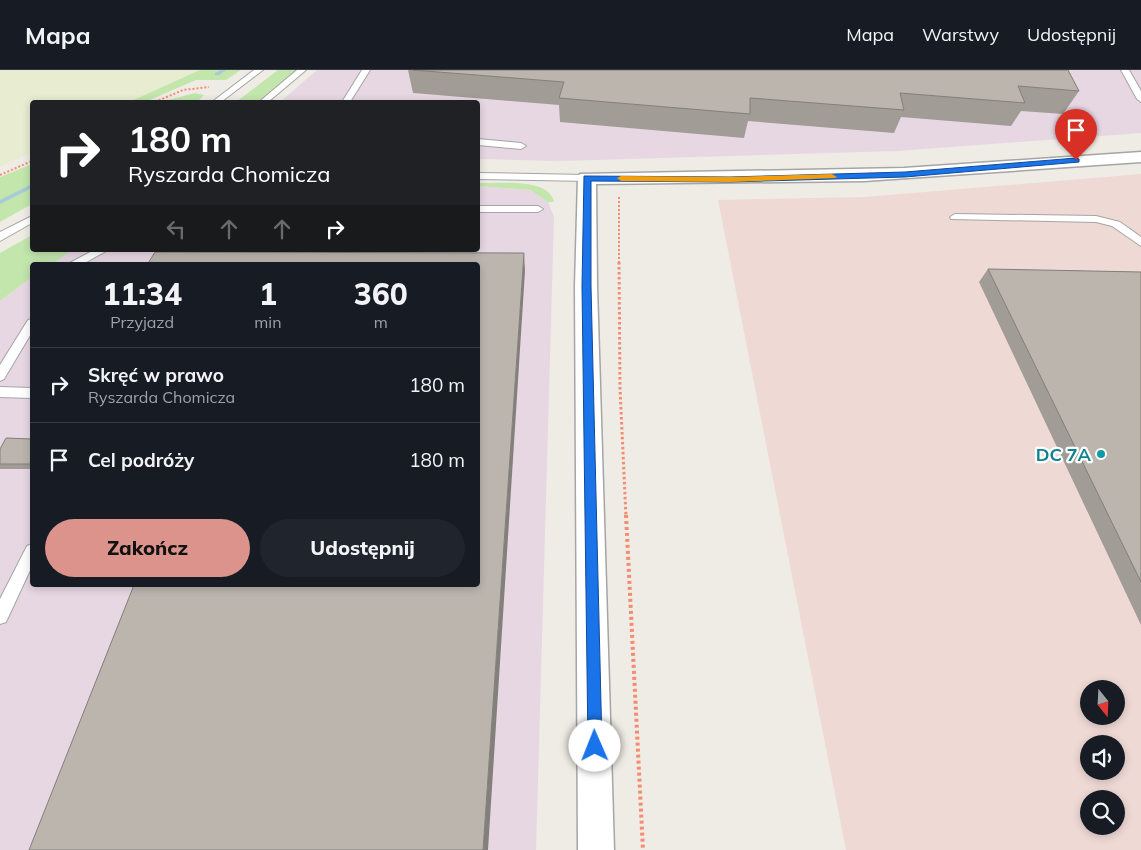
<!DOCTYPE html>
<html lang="pl">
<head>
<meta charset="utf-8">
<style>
	:root { --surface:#171b24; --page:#20242c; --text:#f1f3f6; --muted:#9ea1a6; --line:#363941; --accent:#dc938c }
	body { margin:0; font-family:Mulish,sans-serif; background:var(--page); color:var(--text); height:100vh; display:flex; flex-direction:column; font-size:19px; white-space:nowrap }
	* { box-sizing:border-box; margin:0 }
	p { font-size:16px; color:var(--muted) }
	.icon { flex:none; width:28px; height:28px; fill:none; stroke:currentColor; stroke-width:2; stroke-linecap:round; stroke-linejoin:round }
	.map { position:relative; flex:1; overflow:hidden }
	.panel { position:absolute; left:30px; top:192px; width:450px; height:325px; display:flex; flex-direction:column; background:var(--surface); border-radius:5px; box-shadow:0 2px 8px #0003 }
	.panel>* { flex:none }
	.top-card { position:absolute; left:30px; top:30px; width:450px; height:152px; border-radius:5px; box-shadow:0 2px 8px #0003; background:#202124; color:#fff; overflow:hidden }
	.needle { width:32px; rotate:162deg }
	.controls { position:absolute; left:1080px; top:610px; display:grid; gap:10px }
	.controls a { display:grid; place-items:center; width:45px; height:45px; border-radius:50%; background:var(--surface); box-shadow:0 2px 8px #0003; font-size:25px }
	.pin { position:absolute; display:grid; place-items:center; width:42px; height:42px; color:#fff; margin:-51px -21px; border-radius:50% 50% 50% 0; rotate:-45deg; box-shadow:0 0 5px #0007 }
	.pin .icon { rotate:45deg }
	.me { position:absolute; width:55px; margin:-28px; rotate:359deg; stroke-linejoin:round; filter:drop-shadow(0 0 4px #0008) }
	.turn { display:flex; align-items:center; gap:18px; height:105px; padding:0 15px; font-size:22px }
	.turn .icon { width:65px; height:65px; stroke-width:2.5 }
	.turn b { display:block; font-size:35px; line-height:42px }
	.lanes { display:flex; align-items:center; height:48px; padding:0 15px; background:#0003; justify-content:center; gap:25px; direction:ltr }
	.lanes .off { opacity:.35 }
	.eta { display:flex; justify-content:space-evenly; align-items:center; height:85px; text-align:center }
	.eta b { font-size:30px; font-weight:800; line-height:35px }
	.cta { display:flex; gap:10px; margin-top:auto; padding:10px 15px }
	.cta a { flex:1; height:58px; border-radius:30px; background:var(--accent); color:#111; font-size:20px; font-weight:800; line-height:58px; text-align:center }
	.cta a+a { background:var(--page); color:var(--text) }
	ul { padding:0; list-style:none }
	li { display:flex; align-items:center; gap:15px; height:75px; padding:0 15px; border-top:1px solid var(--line) }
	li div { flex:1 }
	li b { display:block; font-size:19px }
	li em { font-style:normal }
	header { display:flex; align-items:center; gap:30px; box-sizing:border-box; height:70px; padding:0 25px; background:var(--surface); border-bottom:1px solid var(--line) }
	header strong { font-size:24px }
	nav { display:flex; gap:28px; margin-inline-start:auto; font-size:18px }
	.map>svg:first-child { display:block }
</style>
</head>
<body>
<header>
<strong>Mapa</strong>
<nav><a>Mapa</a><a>Warstwy</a><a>Udostępnij</a></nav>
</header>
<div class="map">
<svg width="1141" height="780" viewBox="0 0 1141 780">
	<rect width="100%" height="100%" fill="#efece5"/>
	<path fill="#efd9d5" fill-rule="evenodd" d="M1141,104V780H846L718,130L865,127ZM1089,619H1116V646H1089ZM1089,674H1116V701H1089ZM1089,729H1116V756H1089Z"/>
	<path fill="#e7d7e3" d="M317,0H1141V63L897,81L560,91L478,89V32H280Z
		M478,116L530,120L548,132L554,147L536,780H0V231L32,207V515H478V195H51L72,180H478Z"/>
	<path fill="#e8edd1" d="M0,0H200L129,32H32V82L0,97Z"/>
	<path fill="#c3e6ad" d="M200,0H241L226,10H196L145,32H129Z
		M278,0H298L259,32H236Z
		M195,23L204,25L197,32H161Z
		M32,94V134L0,152V107Z
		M478,113C497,114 549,107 554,132H548L530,120L478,116Z
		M32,165V180H72L51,195H32V207L0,231V183Z"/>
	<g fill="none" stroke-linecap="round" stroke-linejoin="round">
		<path fill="#a7c9da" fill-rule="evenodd" d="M221,0H226L219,5H215V3Z
			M32,114V118L0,134V130Z"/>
		<g stroke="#a5a5a5" stroke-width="2">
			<path id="lane" d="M254,0H263L221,32H212Z
				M297,0H306L268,32H259Z
				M362,0H370L350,32H342Z
				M1121,0H1129L1141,21V32L1137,29Z
				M478,69L521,73L526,76L521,79L478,75Z
				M478,103L587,105L592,108L587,111L478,109Z
				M478,136H538L543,139L538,142H478Z
				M955,144L1096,146L1120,152L1141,167V176L1112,156L1096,152L951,149L950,147Z
				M32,146V153L0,171V162Z
				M94,180H108L81,195H66Z
				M32,249V262L4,309L0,311V295L28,250Z
				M0,317L32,318V328L0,327Z
				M32,474V496L6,552L0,554V529L27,476Z"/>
		</g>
		<g stroke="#a5a5a5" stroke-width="3">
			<path id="street" d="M1141,82V92L864,111L596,114L597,216L614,780H578L575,216L578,108L580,104L904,98Z"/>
		</g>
		<path stroke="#f38c72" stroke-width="2" stroke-dasharray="2 2" stroke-linecap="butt" d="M155,32L183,20L209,17
			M0,105L32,91
			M619,127V193"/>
		<path stroke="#f38c72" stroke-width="3" stroke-dasharray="2.5 2.5" stroke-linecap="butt" d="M619,192L620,318L626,447"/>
		<path stroke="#f38c72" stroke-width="4" stroke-dasharray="3 3" stroke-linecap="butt" d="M626,445L643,780"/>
		<use href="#lane" fill="#fff" fill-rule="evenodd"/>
		<use href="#street" fill="#fff" fill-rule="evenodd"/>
	</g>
	<path fill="#a19c96" d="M408,0H1068L1079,21L1063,44L1021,41L1011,56L901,47L894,63L748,51L744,68L560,52L559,35L413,23Z
		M988,199L1141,202V555L979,212Z
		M32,369V399H0V394Z"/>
	<path fill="#837f7a" d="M524,183L525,201L488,780H483Z
		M32,389V396L30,394Z"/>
	<path fill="#bbb5ae" stroke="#837f7a" d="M413,0H1068L1079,21L1018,16L1025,33L900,23L904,40L750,28V44L559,28L564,12Z
		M155,182L524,183L483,780H29L134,515H478V195H147Z
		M988,199L1141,202V512Z
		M6,368L32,369V389L30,394H0V379Z"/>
	<path fill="#1a73e8" stroke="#114b97" d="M1076,88L1079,89V92L905,107L730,112L591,111V216L602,676L600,681L595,684L590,681L588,676L582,216L584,106L730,107L905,102Z"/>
	<path fill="#f59e0b" d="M832,104L837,107L835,108L730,112L621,111L617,108L621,106L730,107Z"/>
	<circle fill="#0f9aa8" stroke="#fff" stroke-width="2" cx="1101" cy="384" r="5"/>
	<g text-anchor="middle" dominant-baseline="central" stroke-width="4.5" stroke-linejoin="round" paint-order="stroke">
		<g font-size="18" font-weight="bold" fill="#0d838f" stroke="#fff" text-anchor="end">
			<text x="1091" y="384">DC 7A</text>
		</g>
	</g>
</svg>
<div class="controls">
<a><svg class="needle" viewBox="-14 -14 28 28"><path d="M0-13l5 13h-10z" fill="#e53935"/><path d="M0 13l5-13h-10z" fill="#9ea1a6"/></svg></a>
<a><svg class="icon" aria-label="sound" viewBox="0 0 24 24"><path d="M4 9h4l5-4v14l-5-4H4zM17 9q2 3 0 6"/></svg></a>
<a><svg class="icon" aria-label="search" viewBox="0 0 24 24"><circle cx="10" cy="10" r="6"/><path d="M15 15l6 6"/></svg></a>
</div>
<div class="pin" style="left:1076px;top:90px;background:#d93025"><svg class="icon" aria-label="arrive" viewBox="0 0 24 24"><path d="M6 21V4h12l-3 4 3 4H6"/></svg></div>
<svg class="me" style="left:595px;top:676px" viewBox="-20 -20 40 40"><circle r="19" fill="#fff"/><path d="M0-13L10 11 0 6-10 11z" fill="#1a73e8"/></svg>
<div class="top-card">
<div class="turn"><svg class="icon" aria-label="right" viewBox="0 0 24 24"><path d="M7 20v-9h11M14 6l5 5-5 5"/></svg><div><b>180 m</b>Ryszarda Chomicza</div></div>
<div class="lanes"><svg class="icon off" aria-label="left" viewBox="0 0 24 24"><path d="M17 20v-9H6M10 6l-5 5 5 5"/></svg><svg class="icon off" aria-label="ahead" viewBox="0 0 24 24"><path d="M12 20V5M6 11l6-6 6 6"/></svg><svg class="icon off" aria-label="ahead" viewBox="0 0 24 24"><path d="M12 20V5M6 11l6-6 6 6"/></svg><svg class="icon" aria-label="right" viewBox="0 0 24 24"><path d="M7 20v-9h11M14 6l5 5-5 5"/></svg></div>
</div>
<section class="panel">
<div class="eta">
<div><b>11:34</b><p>Przyjazd</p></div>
<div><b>1</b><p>min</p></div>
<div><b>360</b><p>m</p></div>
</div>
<ul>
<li><svg class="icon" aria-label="right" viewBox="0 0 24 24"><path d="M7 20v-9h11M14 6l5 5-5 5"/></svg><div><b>Skręć w prawo</b><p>Ryszarda Chomicza</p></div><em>180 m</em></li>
<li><svg class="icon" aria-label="arrive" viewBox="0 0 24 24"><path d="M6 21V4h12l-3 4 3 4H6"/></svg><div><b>Cel podróży</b></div><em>180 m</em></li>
</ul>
<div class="cta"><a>Zakończ</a><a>Udostępnij</a></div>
</section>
</div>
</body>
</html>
